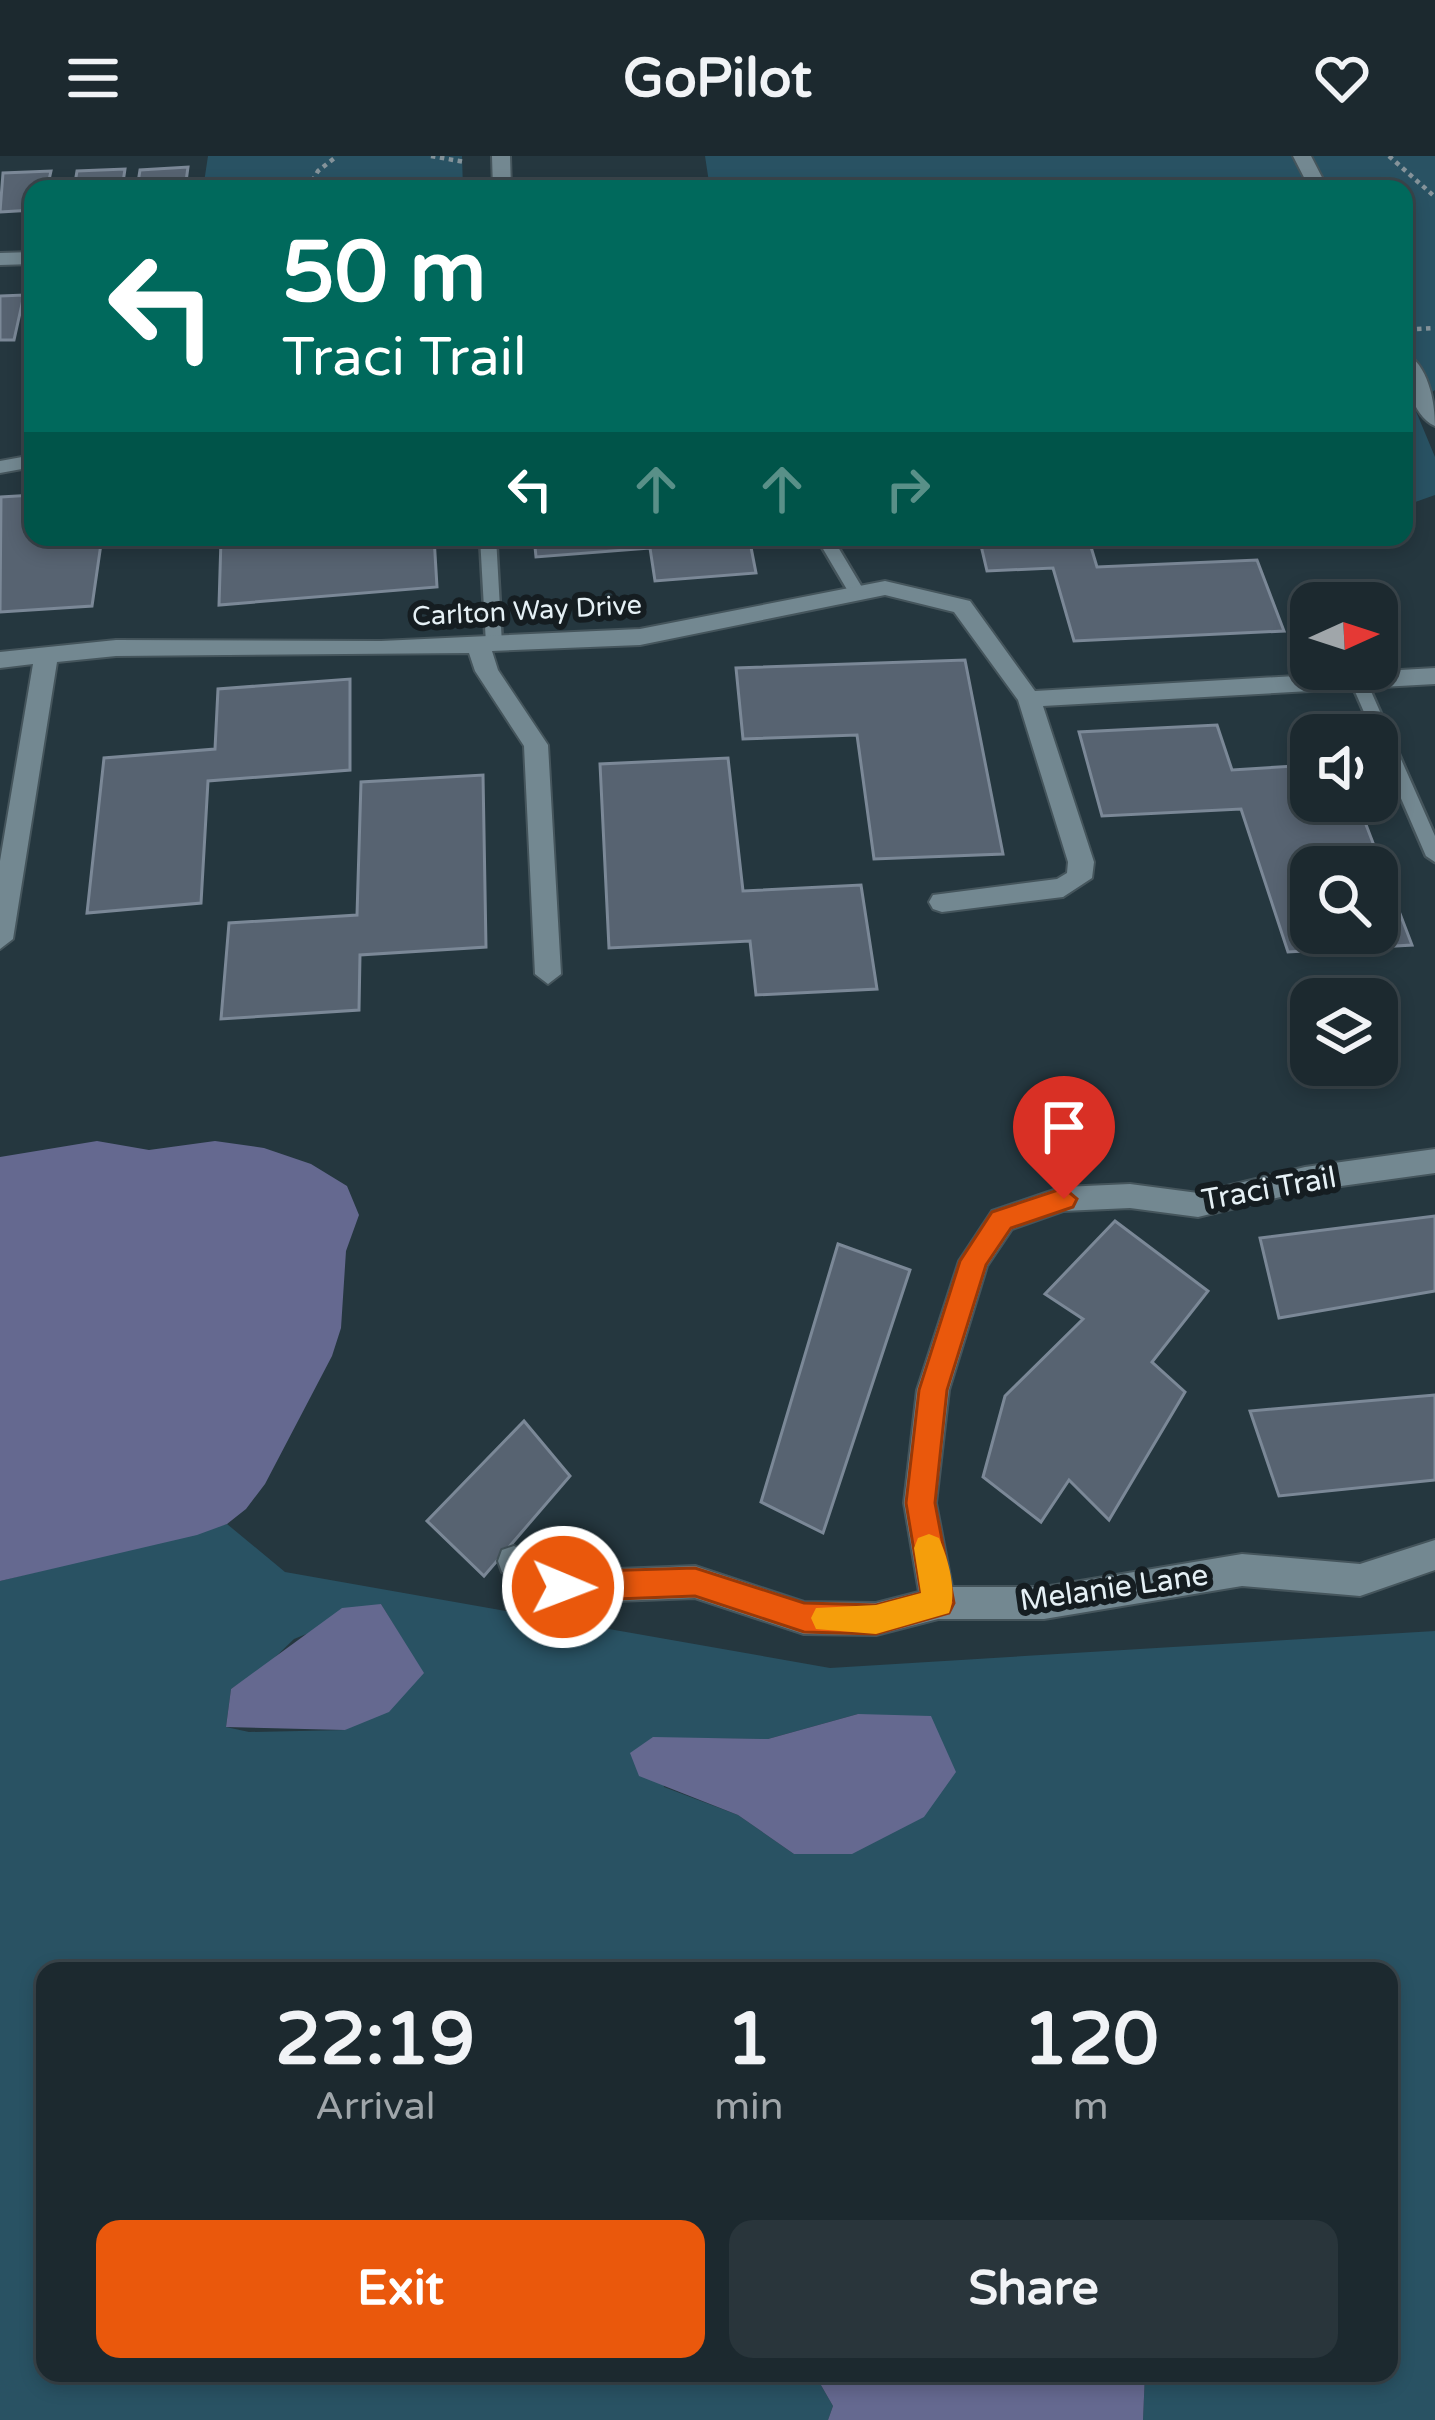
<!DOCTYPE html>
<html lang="en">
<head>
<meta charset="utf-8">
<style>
	:root { --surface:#1c292f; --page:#29353b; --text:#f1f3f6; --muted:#a0a6aa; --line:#3a454b; --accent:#ea580c }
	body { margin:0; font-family:"Varela Round",sans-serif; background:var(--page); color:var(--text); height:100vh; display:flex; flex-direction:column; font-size:45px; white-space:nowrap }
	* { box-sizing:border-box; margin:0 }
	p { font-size:39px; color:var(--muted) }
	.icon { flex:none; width:66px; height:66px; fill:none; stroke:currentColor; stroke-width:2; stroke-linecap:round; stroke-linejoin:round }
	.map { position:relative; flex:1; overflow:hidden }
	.sheet { position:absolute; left:36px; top:1806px; width:1362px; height:420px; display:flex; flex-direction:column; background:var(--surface); border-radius:24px; box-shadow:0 6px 18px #0003,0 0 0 3px var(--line) }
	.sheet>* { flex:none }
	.top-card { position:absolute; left:24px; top:24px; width:1389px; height:366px; border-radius:24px; box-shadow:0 6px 18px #0003,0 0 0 3px var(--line); background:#00695c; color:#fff; overflow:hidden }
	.needle { width:78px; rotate:87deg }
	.fabs { position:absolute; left:1290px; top:426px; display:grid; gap:24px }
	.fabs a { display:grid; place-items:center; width:108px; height:108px; border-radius:24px; background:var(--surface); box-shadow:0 6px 18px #0003,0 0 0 3px var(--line); font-size:60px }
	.pin { position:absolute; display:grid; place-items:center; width:102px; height:102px; color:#fff; margin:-123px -51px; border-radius:50% 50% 50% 0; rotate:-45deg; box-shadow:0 0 12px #0007 }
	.pin .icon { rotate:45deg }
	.me { position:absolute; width:132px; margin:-66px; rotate:91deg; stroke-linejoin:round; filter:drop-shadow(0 0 9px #0008) }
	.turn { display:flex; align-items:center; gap:42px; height:252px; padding:0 60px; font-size:54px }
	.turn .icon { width:156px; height:156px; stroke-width:2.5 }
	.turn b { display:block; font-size:84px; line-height:102px }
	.lanes { display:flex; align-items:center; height:114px; padding:0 60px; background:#0003; justify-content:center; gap:60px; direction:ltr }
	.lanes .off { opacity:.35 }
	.eta { display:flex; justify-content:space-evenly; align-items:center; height:204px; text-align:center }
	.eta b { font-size:72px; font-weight:700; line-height:84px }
	.cta { display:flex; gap:24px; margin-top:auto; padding:24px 60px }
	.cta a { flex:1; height:138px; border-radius:24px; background:var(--accent); color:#fff; font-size:48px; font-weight:700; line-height:138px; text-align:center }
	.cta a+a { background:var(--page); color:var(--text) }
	header { display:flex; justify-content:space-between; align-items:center; height:156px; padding:0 60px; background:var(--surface); font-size:54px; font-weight:700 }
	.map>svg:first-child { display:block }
</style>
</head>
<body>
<header><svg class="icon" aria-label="menu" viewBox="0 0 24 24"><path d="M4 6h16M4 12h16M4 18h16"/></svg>GoPilot<svg class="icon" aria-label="heart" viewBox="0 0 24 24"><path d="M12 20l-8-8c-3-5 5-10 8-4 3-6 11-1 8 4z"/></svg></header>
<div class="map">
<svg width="1435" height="2264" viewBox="0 0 1435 2264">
	<rect width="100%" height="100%" fill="#25373f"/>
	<path fill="#295263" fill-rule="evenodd" d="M208,0H462L463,33H203Z
		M705,0H1435V234L1413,248L1435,301V339L1404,350V33H710Z
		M227,1368L285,1416L830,1512L1435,1475V2264H1143L1145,2217H1389V1815H45V2217H814L833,2250L828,2264H0V1425ZM381,1448L423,1517L345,1574L249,1576L226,1571L231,1533L266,1510L294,1483ZM858,1558L794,1698L738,1659L664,1631L653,1582L768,1583Z"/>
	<path fill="#656990" d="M97,985L149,994L215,985L264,992L311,1008L347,1030L359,1059L346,1095L341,1172L332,1200L265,1328L246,1353L227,1368L197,1379L0,1425V1001Z
		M381,1448L424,1517L389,1556L345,1574L226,1571L231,1533L342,1452Z
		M858,1558L931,1560L956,1616L924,1661L852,1698H794L738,1659L639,1620L630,1597L653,1581L768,1583Z
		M814,2217H1145L1143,2264H828L833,2250Z"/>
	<path fill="#576371" stroke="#7b8897" stroke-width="3" fill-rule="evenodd" d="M188,11L185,33H137L140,14Z
		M125,13L122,33H74L77,15Z
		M51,15L47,33H33V54L0,56L3,17Z
		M24,139L14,184H0V140Z
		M33,339V381H102L92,450L0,456L1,341Z
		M434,381L437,431L219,449L221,383Z
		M534,381H749L756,417L655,425L650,392L536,401Z
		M979,381H1088L1097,411L1257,404L1284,475L1074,485L1053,412L987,415Z
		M965,504L1003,698L874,703L857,579L743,583L736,512Z
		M350,523V614L208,625L201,747L87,757L104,602L215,593L218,533Z
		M1217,569L1232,614L1311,609V645H1357L1412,789L1288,796L1241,653L1102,660L1079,576ZM1311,711H1377V777H1311Z
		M728,602L743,735L861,729L877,833L756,839L750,785L609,792L600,608Z
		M483,619L486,791L360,799L359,854L221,863L229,767L357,759L361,626Z
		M1435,1060V1135L1279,1162L1260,1082Z
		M1115,1065L1208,1135L1152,1206L1185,1236L1109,1364L1069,1324L1041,1366L983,1321L1005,1240L1083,1163L1045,1138Z
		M838,1088L910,1114L823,1377L761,1346Z
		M1435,1239V1324L1279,1340L1250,1255Z
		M524,1265L570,1320L484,1420L427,1365Z"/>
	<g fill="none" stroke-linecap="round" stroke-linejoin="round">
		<g stroke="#45555c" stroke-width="5">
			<path id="service" d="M480,381H496L502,488L494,493L486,488Z
				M816,381H832L866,438L864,442H852Z
				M1358,518L1366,524L1435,680V706L1426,700L1377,587V579H1374L1350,524Z"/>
		</g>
		<g stroke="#45555c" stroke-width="4">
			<path id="minor" d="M492,0H510L511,33H493Z
				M1293,0H1311L1328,33H1310Z
				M33,96V108L0,109V97Z
				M1404,196C1428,208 1435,245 1435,270C1411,259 1404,221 1404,196Z
				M33,299V311L0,317V305Z
				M885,425L970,445L1035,535L1435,512V528L1043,550L1094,706L1092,722L1063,741L942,756L933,753L929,746L933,739L1057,723L1067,717L1068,706L1018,544L954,456L885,439L640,489L492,495L498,514L548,589L561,818L548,828L535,818L524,590L475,515L469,497L116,500L57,506L13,783L0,793V705L33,508L0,512V496L116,484L381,485L640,473Z
				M1435,993V1017L1305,1035L1198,1061L1130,1052L1063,1055L1012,1073L987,1110L949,1234L936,1347L952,1431H1044L1242,1398L1360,1408L1435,1384V1414L1360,1440L1242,1430L1044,1463H938L876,1479L804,1478L695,1442L563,1447L502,1416L498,1405L502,1394L514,1390L566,1415L695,1410L804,1446L876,1447L919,1436L904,1347L917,1234L959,1105L992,1055L1063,1031L1130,1028L1198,1037L1305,1011Z"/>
		</g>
		<path stroke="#85939a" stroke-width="4.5" stroke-dasharray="4.5 4.5" stroke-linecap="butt" d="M431,0L465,6
			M1389,0L1435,41
			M308,33L318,15L337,0
			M1417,173L1435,172"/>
		<use href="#service" fill="#738891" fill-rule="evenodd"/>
		<use href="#minor" fill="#738891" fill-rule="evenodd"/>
	</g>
	<path fill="#ea580c" stroke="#983908" stroke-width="3" d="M1064,1032L1077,1043L1073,1051L1011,1072L986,1109L947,1234L935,1347L954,1447L949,1457L876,1478L804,1476L695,1440L563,1445L552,1441L548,1431L552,1421L563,1416L695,1412L804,1447L876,1449L921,1437L906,1347L919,1234L960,1105L992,1056Z"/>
	<path fill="#f59e0b" d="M929,1378L939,1382C948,1402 958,1437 949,1457L876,1478L816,1473L811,1462L816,1452L876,1449L921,1437L914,1392L918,1382Z"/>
	<g text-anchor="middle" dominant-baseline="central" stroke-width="12" stroke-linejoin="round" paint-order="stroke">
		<g font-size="27" fill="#e5f0f5" stroke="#151d21">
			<text transform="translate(527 455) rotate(-3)">Carlton Way Drive</text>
		</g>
		<g font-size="30" fill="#e5f0f5" stroke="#151d21">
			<text transform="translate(1269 1033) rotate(-10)">Traci Trail</text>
			<text transform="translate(1114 1432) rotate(-8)">Melanie Lane</text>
		</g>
	</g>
</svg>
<div class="fabs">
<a><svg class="needle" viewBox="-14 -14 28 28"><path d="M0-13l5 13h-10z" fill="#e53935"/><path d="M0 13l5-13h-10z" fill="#a0a6aa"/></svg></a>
<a><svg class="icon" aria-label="sound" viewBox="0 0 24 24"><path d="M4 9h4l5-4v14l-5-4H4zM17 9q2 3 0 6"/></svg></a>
<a><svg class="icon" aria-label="search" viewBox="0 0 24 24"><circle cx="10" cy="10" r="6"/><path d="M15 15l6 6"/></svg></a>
<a><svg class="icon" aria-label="layers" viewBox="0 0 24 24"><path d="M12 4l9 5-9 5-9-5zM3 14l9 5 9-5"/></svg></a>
</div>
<div class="pin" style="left:1064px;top:1043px;background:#d93025"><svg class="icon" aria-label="arrive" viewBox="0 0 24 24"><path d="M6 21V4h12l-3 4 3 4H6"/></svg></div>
<svg class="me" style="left:563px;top:1431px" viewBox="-20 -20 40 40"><circle r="17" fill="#ea580c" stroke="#fff" stroke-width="3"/><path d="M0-11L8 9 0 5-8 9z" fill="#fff"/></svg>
<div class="top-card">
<div class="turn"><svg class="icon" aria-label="left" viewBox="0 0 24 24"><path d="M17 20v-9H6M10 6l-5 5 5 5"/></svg><div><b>50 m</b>Traci Trail</div></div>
<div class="lanes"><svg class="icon" aria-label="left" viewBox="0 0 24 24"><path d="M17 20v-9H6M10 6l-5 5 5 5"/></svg><svg class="icon off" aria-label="ahead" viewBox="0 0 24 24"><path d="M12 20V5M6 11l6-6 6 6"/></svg><svg class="icon off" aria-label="ahead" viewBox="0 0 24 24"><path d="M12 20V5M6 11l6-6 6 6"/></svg><svg class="icon off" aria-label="right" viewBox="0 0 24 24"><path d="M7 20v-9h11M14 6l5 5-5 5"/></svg></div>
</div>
<section class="sheet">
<div class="eta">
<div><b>22:19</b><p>Arrival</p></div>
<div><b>1</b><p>min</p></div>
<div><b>120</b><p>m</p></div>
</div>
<div class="cta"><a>Exit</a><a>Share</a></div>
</section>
</div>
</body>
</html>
